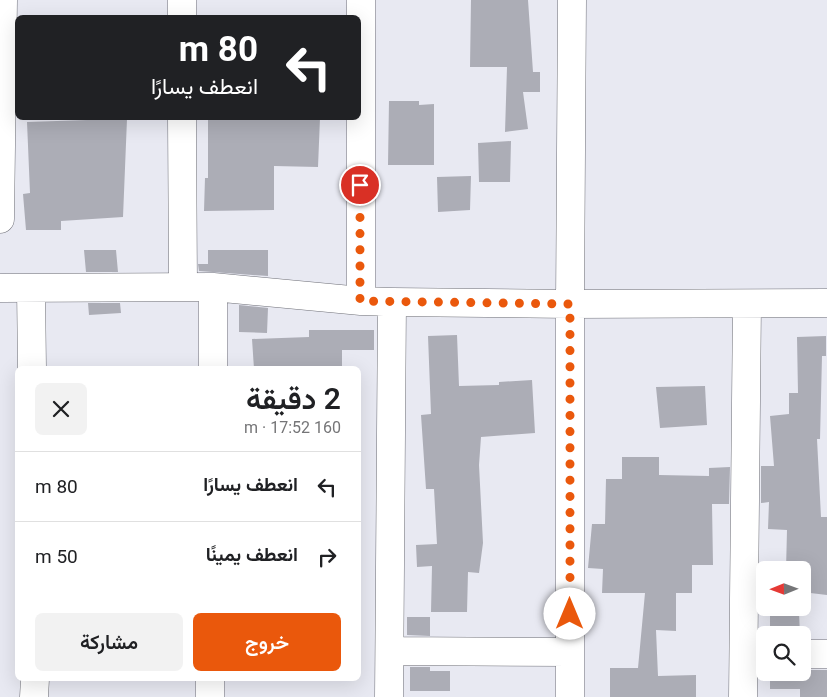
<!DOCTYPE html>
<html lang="ar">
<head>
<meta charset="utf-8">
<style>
	:root { --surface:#fff; --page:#f2f2f2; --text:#202124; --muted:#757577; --line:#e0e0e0; --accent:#ea580c }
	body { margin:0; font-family:Roboto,Vazirmatn,sans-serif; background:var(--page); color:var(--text); direction:rtl; height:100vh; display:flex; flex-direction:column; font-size:19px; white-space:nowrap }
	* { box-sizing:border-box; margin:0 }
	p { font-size:16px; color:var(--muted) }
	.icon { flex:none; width:28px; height:28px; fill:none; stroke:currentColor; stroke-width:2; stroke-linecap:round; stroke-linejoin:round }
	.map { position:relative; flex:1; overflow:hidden; direction:ltr }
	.panel { position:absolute; left:15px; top:366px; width:346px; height:315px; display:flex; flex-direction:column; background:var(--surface); border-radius:8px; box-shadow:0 5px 20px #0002; direction:rtl }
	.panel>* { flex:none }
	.banner { position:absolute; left:15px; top:15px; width:346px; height:105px; border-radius:8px; box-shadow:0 5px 20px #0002; direction:rtl; background:#202124; color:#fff; overflow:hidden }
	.needle { width:32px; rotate:269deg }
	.buttons { position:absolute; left:756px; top:561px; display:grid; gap:10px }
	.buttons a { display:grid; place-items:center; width:55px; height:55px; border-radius:8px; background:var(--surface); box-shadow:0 5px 20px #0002; font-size:25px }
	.pin { position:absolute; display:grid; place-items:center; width:42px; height:42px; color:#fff; margin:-21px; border:2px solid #fff; border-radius:50%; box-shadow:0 1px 5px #0007 }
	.me { position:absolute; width:55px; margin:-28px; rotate:0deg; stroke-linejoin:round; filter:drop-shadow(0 0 4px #0008) }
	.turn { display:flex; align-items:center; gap:18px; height:105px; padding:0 20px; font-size:22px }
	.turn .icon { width:65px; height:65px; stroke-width:2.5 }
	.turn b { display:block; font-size:35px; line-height:42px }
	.round { display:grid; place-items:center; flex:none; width:52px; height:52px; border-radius:8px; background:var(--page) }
	.headline { display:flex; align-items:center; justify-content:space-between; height:85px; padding:0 20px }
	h1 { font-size:30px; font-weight:600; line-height:38px }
	.primary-button { display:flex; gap:10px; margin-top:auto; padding:10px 20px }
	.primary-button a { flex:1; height:58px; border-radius:8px; background:var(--accent); color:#fff; font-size:20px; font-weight:600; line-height:58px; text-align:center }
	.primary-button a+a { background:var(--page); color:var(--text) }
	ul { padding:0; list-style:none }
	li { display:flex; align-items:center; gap:15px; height:70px; padding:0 20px; border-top:1px solid var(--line) }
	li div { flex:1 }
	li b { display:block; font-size:19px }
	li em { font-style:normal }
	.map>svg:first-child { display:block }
</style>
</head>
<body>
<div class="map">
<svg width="827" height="697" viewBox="0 0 827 697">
	<rect width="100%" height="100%" fill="#e8e9f2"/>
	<path fill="#acadb6" d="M471,0H528L533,72H540V92H523L528,129L505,132L507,67H470Z
		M389,101H419V105L434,104V165H388Z
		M87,118L127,119L123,217L61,221V230H26L23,194L30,193L27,122L87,120Z
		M208,118H320L318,167L274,166V210L204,211L205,178H208Z
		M511,141L510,182H479L478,143Z
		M471,176L470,210L438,212L437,177Z
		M84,250H116L118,272H86Z
		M208,250H268V276L199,271L198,264H208Z
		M88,303H120L121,313L89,315Z
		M239,305L268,308L267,333L239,332Z
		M309,330H374V350H342V367L298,366V369H254L252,339L309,337Z
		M457,335L459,386L499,385V382L532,380L535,433L481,437L479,465L483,543L479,573L468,572L467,612H431L432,566L417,567L416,545L437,544L434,489H426L421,415L431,414L428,336Z
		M826,336V356H822L820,439H817L821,517H827V595L802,592V570H786L787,530L768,529L769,502L761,503V466H774L770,416L789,414V393H798L797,337Z
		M705,386L707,425L660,428L656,387Z
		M622,457H659V475L709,476V468L730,467L729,504H712L713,565H692V593H676V631L656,630L658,676L696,675V697H610V668H638L645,593H602L603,569L588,568L592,524H605L606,479H622Z
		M770,612H799L800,635H770Z
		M407,617H430V636L407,635Z
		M410,667H430V671H450V691H410Z
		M802,670H827V697H800V689H770V672H802Z"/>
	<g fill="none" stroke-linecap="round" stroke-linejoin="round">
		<g stroke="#6e6f77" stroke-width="29">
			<path id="minor" d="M182,18V0
				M182,118L183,287
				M0,219L3,0
				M0,288L213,287L361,301L392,302L570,304L827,303
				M31,289L32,369
				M361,301V0
				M213,369V287
				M391,651L570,652
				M802,654H827
				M34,697L35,679
				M210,697V679
				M389,697L392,302
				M570,697V304L572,0
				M743,697L747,304"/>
		</g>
		<use href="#minor" stroke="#fff" stroke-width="28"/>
	</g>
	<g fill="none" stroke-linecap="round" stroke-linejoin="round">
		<path stroke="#ea580c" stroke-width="9" stroke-dasharray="0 16.2" d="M360,185V301L570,304V614"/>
	</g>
</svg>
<div class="buttons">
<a><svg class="needle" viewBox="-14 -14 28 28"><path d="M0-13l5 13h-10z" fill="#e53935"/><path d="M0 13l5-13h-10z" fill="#757577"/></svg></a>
<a><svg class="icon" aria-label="search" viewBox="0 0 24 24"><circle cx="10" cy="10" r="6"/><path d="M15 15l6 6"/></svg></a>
</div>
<div class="pin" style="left:360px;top:185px;background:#d93025"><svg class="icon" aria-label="arrive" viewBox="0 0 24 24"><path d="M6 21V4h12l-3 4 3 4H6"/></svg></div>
<svg class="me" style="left:570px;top:614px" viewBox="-20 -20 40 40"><circle r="19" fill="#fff"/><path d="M0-13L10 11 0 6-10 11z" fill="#ea580c"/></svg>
<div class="banner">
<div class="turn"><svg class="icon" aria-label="left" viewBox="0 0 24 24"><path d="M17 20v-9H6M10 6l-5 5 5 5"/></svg><div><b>80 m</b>انعطف يسارًا</div></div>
</div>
<section class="panel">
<div class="headline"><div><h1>2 دقيقة</h1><p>160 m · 17:52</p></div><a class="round"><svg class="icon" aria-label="close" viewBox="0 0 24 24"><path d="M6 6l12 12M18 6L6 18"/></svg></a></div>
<ul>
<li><svg class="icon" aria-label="left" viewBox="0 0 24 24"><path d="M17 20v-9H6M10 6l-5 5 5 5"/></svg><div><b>انعطف يسارًا</b></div><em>80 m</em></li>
<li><svg class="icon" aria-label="right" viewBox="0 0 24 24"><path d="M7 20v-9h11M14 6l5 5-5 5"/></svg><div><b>انعطف يمينًا</b></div><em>50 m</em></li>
</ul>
<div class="primary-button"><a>خروج</a><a>مشاركة</a></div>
</section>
</div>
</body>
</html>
